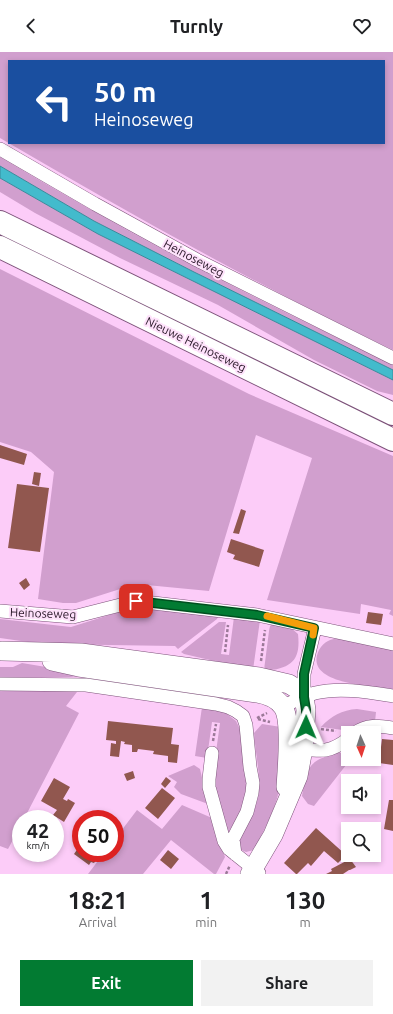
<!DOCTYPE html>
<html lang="en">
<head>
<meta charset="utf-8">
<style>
	:root { --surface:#fff; --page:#f2f2f2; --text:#202124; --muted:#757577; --accent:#027b32 }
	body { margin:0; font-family:Ubuntu,sans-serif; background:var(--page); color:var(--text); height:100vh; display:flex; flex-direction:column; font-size:15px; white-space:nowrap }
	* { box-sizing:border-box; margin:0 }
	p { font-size:13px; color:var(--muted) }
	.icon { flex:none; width:22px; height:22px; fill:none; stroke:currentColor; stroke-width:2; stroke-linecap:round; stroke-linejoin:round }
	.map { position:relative; height:822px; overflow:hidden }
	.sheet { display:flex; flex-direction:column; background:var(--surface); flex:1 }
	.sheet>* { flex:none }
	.hud { position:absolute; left:8px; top:8px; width:377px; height:84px; border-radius:0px; box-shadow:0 2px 6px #0003; background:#1a4fa0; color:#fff; overflow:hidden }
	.needle { width:26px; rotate:177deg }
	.buttons { position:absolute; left:341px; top:674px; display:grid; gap:8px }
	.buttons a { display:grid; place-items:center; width:40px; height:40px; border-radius:0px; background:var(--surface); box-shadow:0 2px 6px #0003; font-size:20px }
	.speed { position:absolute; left:12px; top:758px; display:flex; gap:8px; font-size:20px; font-weight:700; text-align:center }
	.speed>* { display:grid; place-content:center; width:52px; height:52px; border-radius:50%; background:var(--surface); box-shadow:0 2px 6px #0003; line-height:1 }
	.speed small { font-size:10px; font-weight:400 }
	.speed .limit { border:6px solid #d22; background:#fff; color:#111 }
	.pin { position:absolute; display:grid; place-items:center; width:34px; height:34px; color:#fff; margin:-17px; border-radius:8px; box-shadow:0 2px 6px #0006 }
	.me { position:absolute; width:44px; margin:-22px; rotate:1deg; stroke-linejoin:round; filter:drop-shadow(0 0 3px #0008) }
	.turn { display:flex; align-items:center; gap:14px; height:84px; padding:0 20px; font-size:18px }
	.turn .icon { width:52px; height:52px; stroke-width:2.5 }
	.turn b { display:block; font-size:28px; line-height:34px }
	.eta { display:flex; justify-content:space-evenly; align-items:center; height:68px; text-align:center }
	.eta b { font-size:24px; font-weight:700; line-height:28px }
	.primary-button { display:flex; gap:8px; margin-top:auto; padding:8px 20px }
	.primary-button a { flex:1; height:46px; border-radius:0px; background:var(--accent); color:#fff; font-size:16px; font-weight:700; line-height:46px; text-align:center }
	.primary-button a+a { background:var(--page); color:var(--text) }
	header { display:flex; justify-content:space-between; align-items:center; height:52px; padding:0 20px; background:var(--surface); font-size:18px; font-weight:700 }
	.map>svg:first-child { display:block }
</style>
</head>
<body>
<header><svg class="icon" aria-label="back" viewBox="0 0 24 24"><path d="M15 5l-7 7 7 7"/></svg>Turnly<svg class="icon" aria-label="heart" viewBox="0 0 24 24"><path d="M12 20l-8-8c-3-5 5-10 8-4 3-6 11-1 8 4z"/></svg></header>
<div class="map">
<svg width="393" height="822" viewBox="0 0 393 822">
	<rect width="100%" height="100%" fill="#fcccf8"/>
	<path fill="#d19fce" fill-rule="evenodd" d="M0,0H393V298C259,234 128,161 0,86ZM9,9H384V91H9Z
		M0,105C79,152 159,197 241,238C291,263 342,288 393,313V318L194,220L94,169L0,114Z
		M0,126L98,182L393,328V343L377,339L314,308L218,253L120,206L35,161L0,140Z
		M0,217L249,342L393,404V564L389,562L391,558L361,552L360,562L267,548L312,406L256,383L209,539L136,532L76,551H63L38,547L54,420L31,400L0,390Z
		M139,556L219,563L217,567L178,597L175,594L42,592L0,586V567L71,575L125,558Z
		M234,565L260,568L253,618L184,602L181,600L219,570H226L221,602L229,603Z
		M273,571L290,575L298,582C301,609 291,616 265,619L264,618L269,579L270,574Z
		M340,586L393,598V637C374,634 302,633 319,598C324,589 331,587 340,586Z
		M22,611L94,623L70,625H0V615H13Z
		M43,638L77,640L66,654L79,661L24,767H21V773L8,797L0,794V639Z
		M202,655L223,659L236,669L241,679L248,735L242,758L226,784L215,736L216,700L220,671L212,670L207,706L195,704Z
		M357,657L376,660L375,670L350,679L321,675C331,664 342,658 357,657Z
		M262,672L281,675C281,692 283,711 281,728C278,753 265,776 254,798L246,800L241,798C236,786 247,775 252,764C255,759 256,752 258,746C262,729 255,700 254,681Z
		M338,700L344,702L350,708L314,754L308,752L302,744C308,714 307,710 338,700Z
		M194,713L200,717L208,752L181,742L174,735L177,730L168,724Z
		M182,753L212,766L217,785L225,805L216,822H214L171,788L143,822H88L104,801H115V787L137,758L162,777Z"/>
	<path fill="#43bbcc" stroke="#3b8a9a" d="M0,114L94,169L194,220L393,318V328L98,182L0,126Z"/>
	<path fill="#91574f" d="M0,393L27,402L24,413L0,406Z
		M34,420L41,421L39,434L32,432Z
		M17,432L49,436L40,500L8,496Z
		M241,457L246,459L239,482L233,481Z
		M231,487L264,498L259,515L233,507L235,503L227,500Z
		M26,526L30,533L24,538L19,531Z
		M368,560L383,562L381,573L366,571Z
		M108,669L173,676L171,692L179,693L177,711L168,710V704L153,702L154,699L138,697L137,700H132V693L124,692L125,690L121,689L119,705L110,704L111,691L116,692V689L106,688Z
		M382,687L393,688V713L379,711Z
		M133,719L135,726L127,729L124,722Z
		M166,725L171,729L165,736L161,732Z
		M54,726L70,735L63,747L67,749L68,747L75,751L64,770L53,763L57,758L41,749Z
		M162,736L175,746L158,767L145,756Z
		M389,748H393V779L384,777Z
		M316,776L346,803L338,811L324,799L311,814L308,811L297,822H296L284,811Z
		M81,792V801H101L94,811L91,810L89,813L74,802Z
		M168,798L179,807L171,817L160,808Z
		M350,807L356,815L350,818H349L343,822H326L332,819L331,817Z"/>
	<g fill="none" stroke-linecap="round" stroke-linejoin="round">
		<g stroke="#7d537a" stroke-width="14">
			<path id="minor" d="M0,97L95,152L197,208L393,306
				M0,559L73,565L136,549L257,563L393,592
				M0,632L86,633L216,652L228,655L236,659L243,664L246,673L250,715L253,731L252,741L247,760L233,787L235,802
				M304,645V622L315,576
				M283,654C293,650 304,644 315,641C340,635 368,640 393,644
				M355,681C367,672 379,674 393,676
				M296,696C320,699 328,702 348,687
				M212,701L209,727V735L224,789L229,797L259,821"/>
		</g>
		<g stroke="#7d537a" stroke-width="20">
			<path id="secondary" d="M2,599L81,601L259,625L289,632L297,637L304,645L306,658L303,697L298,724L273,783L250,822
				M52,609L79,615L257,641C268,643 277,646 283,655C292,668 287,718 286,735"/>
		</g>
		<g stroke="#7d537a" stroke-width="24">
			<path id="trunk" d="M0,170L393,362
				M0,195L393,388"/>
		</g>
		<path stroke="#9b7998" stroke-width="2.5" stroke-dasharray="3 2" stroke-linecap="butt" d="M225,600L228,573
			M261,609L265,578
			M257,666L267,661
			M258,667L270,670
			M321,677L336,679
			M213,689L216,672
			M226,822L230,813"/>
		<use href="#minor" stroke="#fff" stroke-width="13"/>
		<use href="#secondary" stroke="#fff" stroke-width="19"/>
		<use href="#trunk" stroke="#fff" stroke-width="22"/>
	</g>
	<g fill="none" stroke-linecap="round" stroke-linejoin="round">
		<g stroke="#015020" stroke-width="10">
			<path id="route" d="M136,549L257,563L314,576L304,622V645L306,658V675"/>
		</g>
		<use href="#route" stroke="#027b32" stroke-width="7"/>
		<path stroke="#f59e0b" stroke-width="7" d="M267,564L314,576L313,583"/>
	</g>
	<g text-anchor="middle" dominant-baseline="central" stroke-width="4" stroke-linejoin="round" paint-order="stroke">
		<g font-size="12" fill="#281727" stroke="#fee1fb">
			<text transform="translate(194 206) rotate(28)">Heinoseweg</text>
			<text transform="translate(196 292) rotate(26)">Nieuwe Heinoseweg</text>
			<text transform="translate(43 561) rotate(2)">Heinoseweg</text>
		</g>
	</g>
</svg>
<div class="buttons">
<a><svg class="needle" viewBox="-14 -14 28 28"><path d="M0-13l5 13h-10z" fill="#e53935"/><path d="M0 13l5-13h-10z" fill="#757577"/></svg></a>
<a><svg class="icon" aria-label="sound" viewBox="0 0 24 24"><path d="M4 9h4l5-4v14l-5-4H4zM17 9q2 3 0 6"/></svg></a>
<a><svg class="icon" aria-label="search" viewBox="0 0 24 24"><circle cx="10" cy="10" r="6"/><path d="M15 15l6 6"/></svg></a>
</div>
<div class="speed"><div>42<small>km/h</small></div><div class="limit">50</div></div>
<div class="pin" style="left:136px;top:549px;background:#d93025"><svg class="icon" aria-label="arrive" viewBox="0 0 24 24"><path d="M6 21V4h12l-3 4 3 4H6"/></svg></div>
<svg class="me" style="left:306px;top:675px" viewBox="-20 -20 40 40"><path d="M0-17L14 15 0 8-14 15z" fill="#027b32" stroke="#fff" stroke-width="4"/></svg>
<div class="hud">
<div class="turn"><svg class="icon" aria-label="left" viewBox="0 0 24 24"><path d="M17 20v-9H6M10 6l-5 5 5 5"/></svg><div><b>50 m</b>Heinoseweg</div></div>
</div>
</div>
<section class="sheet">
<div class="eta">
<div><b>18:21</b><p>Arrival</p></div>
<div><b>1</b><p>min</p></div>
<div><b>130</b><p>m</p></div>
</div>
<div class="primary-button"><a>Exit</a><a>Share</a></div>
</section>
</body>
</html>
